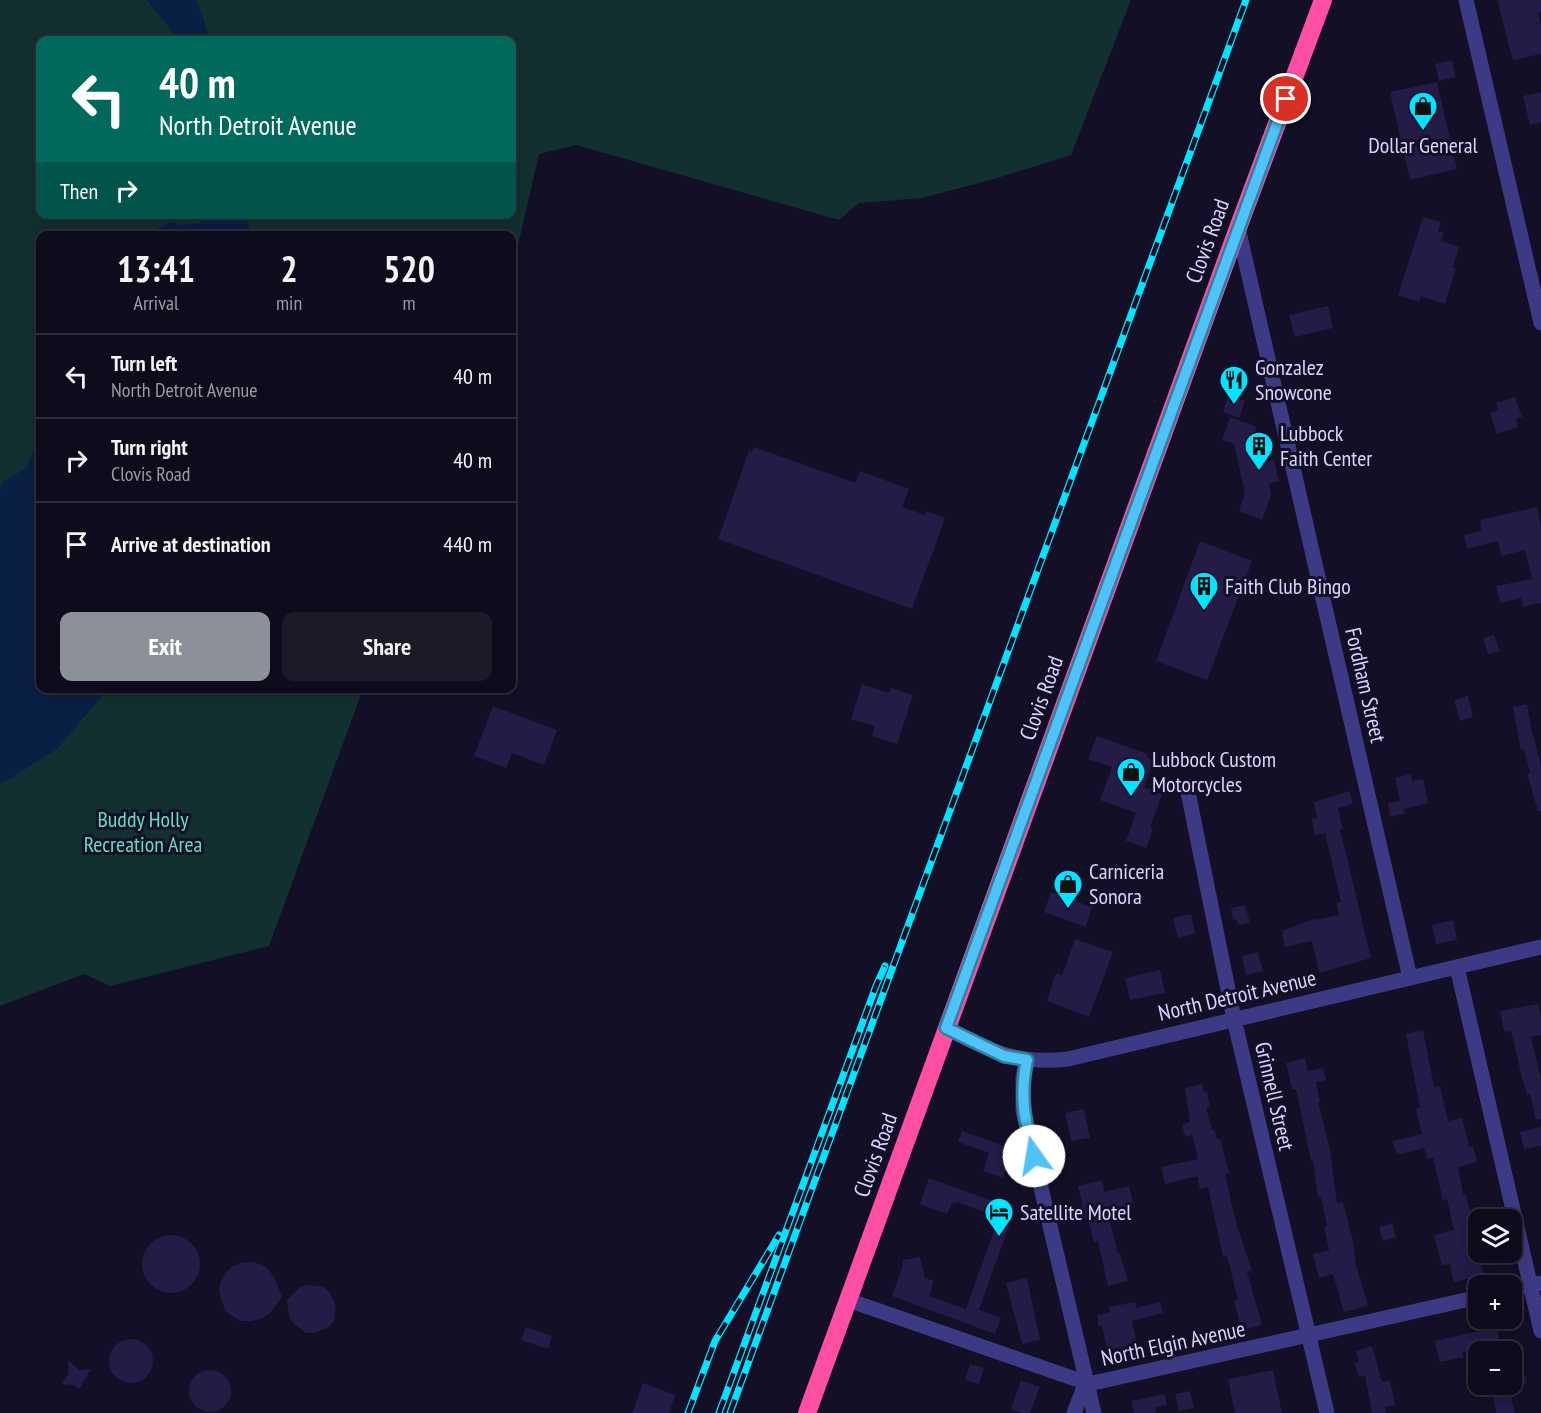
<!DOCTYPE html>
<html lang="en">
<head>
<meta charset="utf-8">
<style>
	:root { --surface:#0e0b1c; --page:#1c1929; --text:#f1f3f6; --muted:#9b9ba3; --line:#2e2b3b; --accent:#8c9099 }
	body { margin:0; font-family:"PT Sans Narrow",sans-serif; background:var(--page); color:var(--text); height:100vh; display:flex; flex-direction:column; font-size:22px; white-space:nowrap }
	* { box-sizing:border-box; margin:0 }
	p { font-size:20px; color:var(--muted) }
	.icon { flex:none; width:33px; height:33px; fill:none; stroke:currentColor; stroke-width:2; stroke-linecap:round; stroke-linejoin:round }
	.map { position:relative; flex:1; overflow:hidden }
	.details { position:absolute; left:36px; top:231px; width:480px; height:462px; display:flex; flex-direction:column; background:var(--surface); border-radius:12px; box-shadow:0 3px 15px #0003,0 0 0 2px var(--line) }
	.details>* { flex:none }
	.guide { position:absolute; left:36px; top:36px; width:480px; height:183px; border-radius:12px; box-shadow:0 3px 15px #0003,0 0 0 2px var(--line); background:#00695c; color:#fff; overflow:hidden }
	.buttons { position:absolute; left:1468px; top:1209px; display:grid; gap:12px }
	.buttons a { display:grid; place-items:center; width:54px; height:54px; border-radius:12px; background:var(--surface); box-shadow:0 3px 15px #0003,0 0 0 2px var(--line); font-size:30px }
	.pin { position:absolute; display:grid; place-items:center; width:51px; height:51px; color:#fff; margin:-26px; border:3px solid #fff; border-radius:50%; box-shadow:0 2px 6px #0007 }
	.me { position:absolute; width:66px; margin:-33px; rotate:347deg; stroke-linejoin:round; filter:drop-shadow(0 0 4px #0008) }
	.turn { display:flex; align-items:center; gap:21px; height:126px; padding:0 24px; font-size:27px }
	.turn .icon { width:78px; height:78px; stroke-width:2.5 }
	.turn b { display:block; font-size:42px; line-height:51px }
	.then { display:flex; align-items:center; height:57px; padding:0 24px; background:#0003; gap:12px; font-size:22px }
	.eta { display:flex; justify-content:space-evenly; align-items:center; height:102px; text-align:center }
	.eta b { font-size:36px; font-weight:700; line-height:42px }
	.primary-button { display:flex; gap:12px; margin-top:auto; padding:12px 24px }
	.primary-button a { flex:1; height:69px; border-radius:12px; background:var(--accent); color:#fff; font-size:24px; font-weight:700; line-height:69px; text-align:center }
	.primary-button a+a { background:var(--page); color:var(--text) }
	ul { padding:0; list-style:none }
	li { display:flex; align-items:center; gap:18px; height:84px; padding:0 24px; border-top:2px solid var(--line) }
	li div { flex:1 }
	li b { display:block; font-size:22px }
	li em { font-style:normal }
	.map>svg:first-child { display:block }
</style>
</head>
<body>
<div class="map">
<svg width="1541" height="1413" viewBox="0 0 1541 1413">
	<rect width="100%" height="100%" fill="#130f26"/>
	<path fill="#12302f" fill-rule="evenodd" d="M0,0H1131L1071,155L994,179L922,198L859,203L839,220L576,145L539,154L512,271V236H40V688L363,689L269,946L110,986L84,974L0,1006ZM40,40H512V214H40Z"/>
	<path fill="#0a1f44" d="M147,0H196L203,17L209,40H179Z
		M204,214L247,215L249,229L253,235H145L170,222L179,225L201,223Z
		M40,437V688L108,689L57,749L5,782L0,783V491L2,483L27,467Z"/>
	<path fill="#241b47" d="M1497,0H1541V12L1538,13L1541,25V54L1513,60Z
		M1452,60L1456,77L1439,81L1435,64Z
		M1437,82L1457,169L1410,180L1390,92Z
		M1541,92V122L1530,125L1523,96Z
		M1423,217L1441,222L1438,231L1444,233L1441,241L1459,247L1453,267L1456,268L1445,304L1421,296L1419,302L1398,295Z
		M1328,306L1333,328L1295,337L1289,315Z
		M1228,395L1245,401L1239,418L1223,412Z
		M1515,397L1522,417L1516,419L1518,427L1497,434L1490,413L1498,410L1496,403Z
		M1230,417L1255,426L1264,463L1274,460L1279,481L1269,484L1271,495L1262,520L1239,511L1245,493L1234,444L1222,440Z
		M754,447L855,483L860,471L909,489L902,507L925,515L926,511L945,518L912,609L718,539L749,451L752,452Z
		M1537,507L1541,526V603L1523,607L1521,598L1500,603L1496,586L1532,579L1525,550L1501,556L1498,541L1467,549L1464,535L1481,531L1480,520Z
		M1200,541L1252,561L1207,680L1156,661Z
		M1494,635L1500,651L1488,654L1483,638Z
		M862,684L889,693L891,688L913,695L897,744L872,736L875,726L851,719Z
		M1468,696L1473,717L1460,721L1454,700Z
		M1527,704L1532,734H1533L1541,765V811H1538L1527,774L1530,773L1524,749L1521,750L1513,707Z
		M493,706L557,730L544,765L512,753L506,768L474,756Z
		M1097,736L1148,754L1147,758L1154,760L1144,787L1162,794L1150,827L1153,828L1146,848L1126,841L1136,813L1100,800L1112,767L1088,759Z
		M1411,774L1412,781L1423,779L1428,803L1404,809L1405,813L1390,817L1388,803L1400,801L1395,778Z
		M1350,791L1353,804L1338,808L1343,829H1340L1371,958L1319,973L1312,941L1285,947L1282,931L1314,919L1315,920L1339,915L1337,903L1341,902L1325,833L1315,835L1312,819L1317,818L1314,802Z
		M1051,892L1092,907L1086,927L1044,912Z
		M1245,905L1250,923L1238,925L1236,919L1233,920L1231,908Z
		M1191,914L1195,934L1178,938L1173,918Z
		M1453,920L1457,940L1436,944L1432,925Z
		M1075,939L1113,952L1089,1017L1047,1001L1056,973L1062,975Z
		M1258,952L1263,971L1246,975L1242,956Z
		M1160,970L1165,993L1130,1000L1125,978Z
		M1538,1004L1541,1016V1035L1531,1037L1541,1079V1119L1536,1120L1530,1094L1527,1095L1522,1077L1511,1031L1504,1032L1500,1011Z
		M1423,1030L1434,1087L1440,1086L1448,1121L1462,1118L1469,1147L1473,1146L1477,1162L1458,1167L1463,1194H1466L1472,1220L1479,1218V1237L1475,1238L1484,1275L1454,1282L1450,1264L1442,1265L1434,1235L1454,1230L1447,1199L1443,1200L1433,1158L1427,1159L1424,1148L1401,1154L1396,1152L1392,1141L1422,1134L1416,1109L1420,1108L1406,1034Z
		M1305,1058L1308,1071L1323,1068L1326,1080L1316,1082L1320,1102H1318L1330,1150L1337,1203L1343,1202L1351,1235H1352L1356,1265L1368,1306L1344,1312L1333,1274L1319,1278L1313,1254L1329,1250L1324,1227L1327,1226L1321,1197H1318L1313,1161H1311L1296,1089H1292L1286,1063Z
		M1202,1084L1204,1092L1207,1091L1210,1107L1206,1108L1212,1130L1214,1129L1217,1139H1220L1229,1173L1225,1174L1235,1219L1252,1271L1247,1272L1262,1325L1247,1329L1245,1322L1240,1324L1234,1301L1238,1300L1227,1256L1223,1257L1208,1187L1200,1189L1197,1176L1165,1184L1161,1167L1198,1159L1192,1135L1185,1137L1182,1124L1190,1122L1185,1088Z
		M1084,1109L1090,1138L1071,1141L1065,1113Z
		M1541,1127V1146L1524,1149L1520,1132Z
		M962,1131L1013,1149L1003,1178L983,1171L989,1153L958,1142Z
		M929,1178L1015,1209L979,1310L1001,1318L995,1334L892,1296L903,1265L902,1260L920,1257L925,1278L934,1281L929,1296L966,1309L999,1217L957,1202L956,1204L952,1203L947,1214L920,1204Z
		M1102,1180L1104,1192L1129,1186L1133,1204L1107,1210L1118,1254L1120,1253L1128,1281L1108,1286L1098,1241L1094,1242L1088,1218L1062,1224L1060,1210L1083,1205L1078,1186Z
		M1392,1223L1396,1237L1383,1241L1379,1227Z
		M142 1264a29 29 0 1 1 58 0a29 29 0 1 1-58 0Z
		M251,1262L260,1264L268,1269L274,1277L282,1297L269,1314L261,1319L251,1321H241L232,1316L225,1310L219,1291L221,1282L225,1273L232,1267L241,1263Z
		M1027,1278L1040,1340L1022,1344L1006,1283Z
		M307,1285L322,1286L329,1291L336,1305L334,1321L329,1327L314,1333H306L293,1323L289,1316L287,1300L299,1288Z
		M1135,1302L1136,1308L1160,1302L1163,1313L1132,1321L1140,1360L1111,1367L1102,1325L1099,1326L1097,1315L1110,1312L1109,1307Z
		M1489,1318H1494L1502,1350L1462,1352L1464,1357L1440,1362L1435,1341L1479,1331L1477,1322Z
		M526,1327L552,1336L548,1349L521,1340Z
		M109 1361a22 22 0 1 1 44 0a22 22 0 1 1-44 0Z
		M1372,1346L1382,1382L1390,1380L1395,1405L1385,1407L1386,1413H1372L1365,1376L1359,1377L1355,1363L1359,1362L1356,1351Z
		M68,1360L79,1370L91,1369L79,1389L73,1385L62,1384L69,1373Z
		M970,1364L984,1368L979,1384L965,1380Z
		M189 1391a21 21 0 1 1 42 0a21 21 0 1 1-42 0Z
		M1273,1370L1282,1413H1235L1228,1379Z
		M1523,1371L1527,1383L1512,1387V1374Z
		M1021,1380L1040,1387L1030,1413H1021L1011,1409Z
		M643,1383L675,1395L669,1413H632Z
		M1491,1384H1508L1515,1413H1496Z
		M1190,1391L1194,1408L1179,1411L1175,1394Z
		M1165,1394L1167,1405L1155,1408L1156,1413H1134L1132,1401Z"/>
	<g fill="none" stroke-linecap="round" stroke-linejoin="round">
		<path stroke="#3d3a85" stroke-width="15" d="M1466,0L1541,323
			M1238,228L1410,978
			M1187,787L1234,1019L1327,1413
			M1457,967L1541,1331
			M946,1028C991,1051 1016,1065 1068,1059L1541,947
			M1027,1060L1023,1077V1111L1094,1413
			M1512,1289L1541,1283
			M848,1300L1081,1381L1093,1383L1479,1297
			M1074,1413L1086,1382"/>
		<path stroke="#ff4fa3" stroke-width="18" d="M807,1413L1238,228L1323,0"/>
		<g stroke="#00e5ff" stroke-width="7">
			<path id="rail" d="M688,1413L715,1341L779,1235
				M719,1413L876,986L885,966
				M730,1413L1246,0"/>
		</g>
		<use href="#rail" stroke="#130f26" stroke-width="4.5" stroke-dasharray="14" stroke-linecap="butt"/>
	</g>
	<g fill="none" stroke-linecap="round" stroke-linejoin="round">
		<g stroke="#337fa1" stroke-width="15">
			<path id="route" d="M1034,1156C1025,1120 1019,1098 1027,1060L1004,1056L946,1028L1286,99"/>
		</g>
		<use href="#route" stroke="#4fc3f7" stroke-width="10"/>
	</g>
	<defs>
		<g id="shop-pin" transform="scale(1.5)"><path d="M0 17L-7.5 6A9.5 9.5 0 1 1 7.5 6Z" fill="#00e5ff" stroke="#130f26"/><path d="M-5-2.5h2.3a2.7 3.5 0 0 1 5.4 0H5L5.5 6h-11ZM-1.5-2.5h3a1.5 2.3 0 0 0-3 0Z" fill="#111"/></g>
		<g id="restaurant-pin" transform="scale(1.5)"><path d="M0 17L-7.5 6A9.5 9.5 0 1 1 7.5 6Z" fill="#00e5ff" stroke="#130f26"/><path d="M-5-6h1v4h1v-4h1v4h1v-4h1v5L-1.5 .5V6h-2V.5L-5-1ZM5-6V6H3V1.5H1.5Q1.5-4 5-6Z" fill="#111"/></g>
		<g id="building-pin" transform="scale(1.5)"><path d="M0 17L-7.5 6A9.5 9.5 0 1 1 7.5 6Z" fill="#00e5ff" stroke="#130f26"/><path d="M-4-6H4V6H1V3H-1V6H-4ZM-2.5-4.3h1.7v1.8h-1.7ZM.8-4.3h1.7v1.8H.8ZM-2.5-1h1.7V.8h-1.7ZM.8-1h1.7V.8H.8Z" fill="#111"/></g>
		<g id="hotel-pin" transform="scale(1.5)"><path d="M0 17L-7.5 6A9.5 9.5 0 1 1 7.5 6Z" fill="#00e5ff" stroke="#130f26"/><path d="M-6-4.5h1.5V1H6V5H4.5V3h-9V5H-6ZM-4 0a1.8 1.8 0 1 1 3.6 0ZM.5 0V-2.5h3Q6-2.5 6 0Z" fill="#111"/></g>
	</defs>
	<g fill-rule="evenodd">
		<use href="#shop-pin" x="1423" y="106"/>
		<use href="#restaurant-pin" x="1234" y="380"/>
		<use href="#building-pin" x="1259" y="446"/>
		<use href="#building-pin" x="1204" y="586"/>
		<use href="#shop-pin" x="1131" y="772"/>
		<use href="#shop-pin" x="1068" y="884"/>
		<use href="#hotel-pin" x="999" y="1212"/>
	</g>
	<g text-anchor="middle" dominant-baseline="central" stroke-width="6" stroke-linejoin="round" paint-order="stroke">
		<g font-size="22" fill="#d9d4ff" stroke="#130f26" text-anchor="start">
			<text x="1423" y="145" text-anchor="middle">Dollar General</text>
			<text x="1255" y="367">Gonzalez<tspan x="1255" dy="25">Snowcone</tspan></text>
			<text x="1280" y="433">Lubbock<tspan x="1280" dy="25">Faith Center</tspan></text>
			<text x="1225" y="586">Faith Club Bingo</text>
			<text x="1152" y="759">Lubbock Custom<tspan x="1152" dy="25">Motorcycles</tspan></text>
			<text x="1089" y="871">Carniceria<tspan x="1089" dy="25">Sonora</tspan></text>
			<text x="1020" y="1212">Satellite Motel</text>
		</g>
		<g font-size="22" fill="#d9d4ff" stroke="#130f26">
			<text transform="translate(1207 241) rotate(-70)">Clovis Road</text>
			<text transform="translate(1366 685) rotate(77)">Fordham Street</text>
			<text transform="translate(1041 698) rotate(-70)">Clovis Road</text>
			<text transform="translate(1237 995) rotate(-13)">North Detroit Avenue</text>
			<text transform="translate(1275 1096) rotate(77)">Grinnell Street</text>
			<text transform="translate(875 1155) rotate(-70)">Clovis Road</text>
			<text transform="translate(1173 1343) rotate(-12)">North Elgin Avenue</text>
		</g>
		<g font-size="22" fill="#5fe0c0" stroke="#130f26">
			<text x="143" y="819">Buddy Holly<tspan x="143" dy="25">Recreation Area</tspan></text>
		</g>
	</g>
</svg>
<div class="buttons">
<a><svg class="icon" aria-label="layers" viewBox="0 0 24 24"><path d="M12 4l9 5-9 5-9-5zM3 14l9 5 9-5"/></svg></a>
<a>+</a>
<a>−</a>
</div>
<div class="pin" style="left:1286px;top:99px;background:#d93025"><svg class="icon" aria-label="arrive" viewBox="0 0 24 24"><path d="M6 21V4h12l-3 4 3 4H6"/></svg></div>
<svg class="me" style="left:1034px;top:1156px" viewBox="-20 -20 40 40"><circle r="19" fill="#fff"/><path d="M0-13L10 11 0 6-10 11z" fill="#4fc3f7"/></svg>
<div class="guide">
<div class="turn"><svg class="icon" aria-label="left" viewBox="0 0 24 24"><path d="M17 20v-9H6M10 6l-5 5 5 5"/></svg><div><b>40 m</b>North Detroit Avenue</div></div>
<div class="then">Then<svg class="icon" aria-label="right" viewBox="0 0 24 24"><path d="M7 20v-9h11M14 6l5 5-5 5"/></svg></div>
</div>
<section class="details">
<div class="eta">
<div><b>13:41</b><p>Arrival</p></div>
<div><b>2</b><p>min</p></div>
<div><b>520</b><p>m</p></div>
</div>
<ul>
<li><svg class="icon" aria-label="left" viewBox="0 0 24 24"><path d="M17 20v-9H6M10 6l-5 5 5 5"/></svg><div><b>Turn left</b><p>North Detroit Avenue</p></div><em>40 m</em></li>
<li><svg class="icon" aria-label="right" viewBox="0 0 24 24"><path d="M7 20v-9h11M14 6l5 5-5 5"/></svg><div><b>Turn right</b><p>Clovis Road</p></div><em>40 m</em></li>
<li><svg class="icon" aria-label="arrive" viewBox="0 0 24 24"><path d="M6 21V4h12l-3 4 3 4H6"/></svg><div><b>Arrive at destination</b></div><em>440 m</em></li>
</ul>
<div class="primary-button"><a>Exit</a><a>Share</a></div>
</section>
</div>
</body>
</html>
